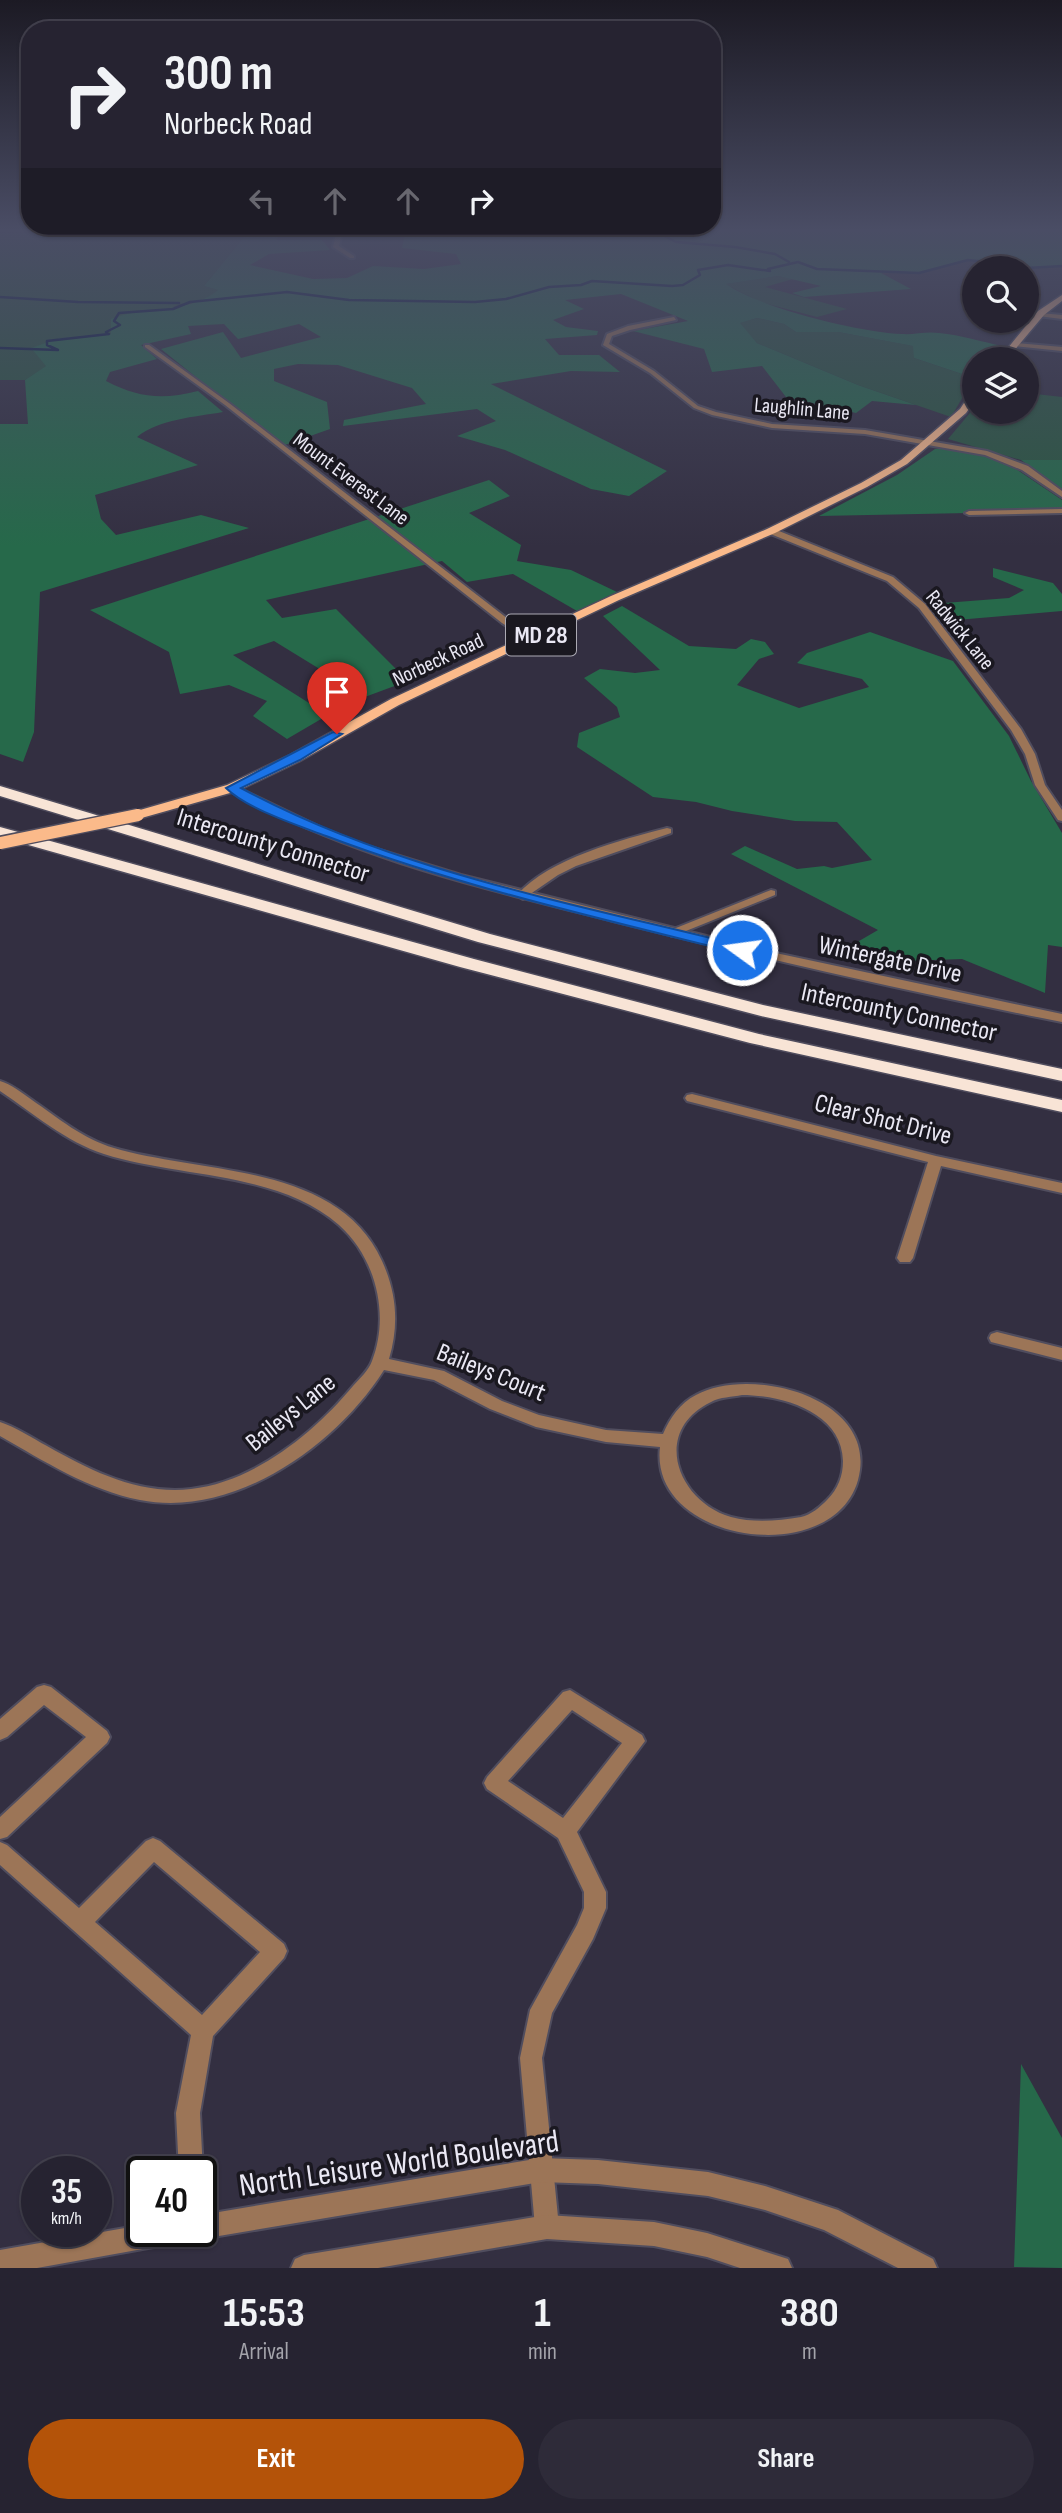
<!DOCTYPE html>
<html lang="en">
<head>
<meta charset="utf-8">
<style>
	:root { --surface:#262331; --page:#2e2b39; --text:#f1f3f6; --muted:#a4a4ab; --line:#42404d; --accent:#b45309 }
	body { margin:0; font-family:"Sofia Sans Condensed",sans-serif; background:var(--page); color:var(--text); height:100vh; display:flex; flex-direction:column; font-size:26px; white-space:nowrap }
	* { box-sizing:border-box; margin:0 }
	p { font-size:23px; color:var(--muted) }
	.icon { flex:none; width:38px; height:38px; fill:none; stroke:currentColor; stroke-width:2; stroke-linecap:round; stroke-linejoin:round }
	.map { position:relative; height:2268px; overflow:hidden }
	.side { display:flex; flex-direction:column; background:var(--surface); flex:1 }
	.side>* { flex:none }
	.top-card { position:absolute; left:21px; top:21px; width:700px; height:214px; border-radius:28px; box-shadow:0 2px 5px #0004,0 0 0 2px var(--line); background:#262331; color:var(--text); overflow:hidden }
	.controls { position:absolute; left:962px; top:256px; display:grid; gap:14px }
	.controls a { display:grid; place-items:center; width:77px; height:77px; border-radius:50%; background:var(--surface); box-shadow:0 2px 5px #0004,0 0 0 2px var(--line); font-size:35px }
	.speed { position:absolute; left:21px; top:2156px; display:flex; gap:14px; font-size:35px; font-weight:700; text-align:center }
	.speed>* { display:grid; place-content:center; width:91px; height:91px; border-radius:50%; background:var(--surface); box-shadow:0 2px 5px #0004,0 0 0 2px var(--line); line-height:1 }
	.speed small { font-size:18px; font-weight:400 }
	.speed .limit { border:4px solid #111; border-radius:10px; background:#fff; color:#111 }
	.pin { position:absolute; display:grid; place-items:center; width:60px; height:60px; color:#fff; margin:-72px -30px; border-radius:50% 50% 50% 0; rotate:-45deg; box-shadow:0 0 7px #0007 }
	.pin .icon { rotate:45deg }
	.me { position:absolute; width:77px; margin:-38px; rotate:284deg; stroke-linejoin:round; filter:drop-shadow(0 0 5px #0008) }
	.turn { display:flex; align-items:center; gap:24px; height:147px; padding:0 28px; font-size:32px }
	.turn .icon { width:91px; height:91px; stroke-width:2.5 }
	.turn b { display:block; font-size:49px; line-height:60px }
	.lanes { display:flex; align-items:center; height:66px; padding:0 28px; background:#0003; justify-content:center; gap:35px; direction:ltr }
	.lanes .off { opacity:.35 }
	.eta { display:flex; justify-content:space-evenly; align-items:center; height:119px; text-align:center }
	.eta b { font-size:42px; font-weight:700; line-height:49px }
	.action { display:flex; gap:14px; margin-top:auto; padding:14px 28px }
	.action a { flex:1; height:80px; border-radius:42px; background:var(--accent); color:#fff; font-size:28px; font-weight:700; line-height:80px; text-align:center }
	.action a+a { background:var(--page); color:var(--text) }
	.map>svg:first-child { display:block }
</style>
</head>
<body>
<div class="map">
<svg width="1062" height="2268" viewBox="0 0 1062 2268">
	<rect width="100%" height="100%" fill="#332f41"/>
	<path fill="#2a5640" d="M250,230L204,286L219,290L206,301L180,304L111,334L59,338L32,348L47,366L25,380H0V233Z
		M778,276L793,279L765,287L847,309L817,317L760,302L725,284Z
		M757,318L784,324L796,332H838L914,346V358L974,378L951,417L858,385L757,343L739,323Z
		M1027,393L1062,397V460H1021L948,439L975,407V411H1027Z"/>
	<path fill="#26694a" d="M446,229H1062V266L982,268L997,262L968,260L919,273H881L911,289L804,297L792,293L821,286L778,276L726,284C761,308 858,332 902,334C914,335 926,331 939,333C961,335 982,342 1003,346L991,359H975L974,378L914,358L913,346L838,332H796L784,324L757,318L740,323L757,343L858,385L916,405L872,401L856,413L786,397L762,366L712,372L704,349L633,331L688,321L621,294L565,300L584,309L553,320L566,327L598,331L597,335L545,339L559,355H599L620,372L571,371L491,384L667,471L629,496L591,489L505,450L457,436L496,421L477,409L343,426L344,420L426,404L412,388L338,365L298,364L274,369V381L327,402L330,429L282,446L161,349L223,332L241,358L321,337L299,324L238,339L224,324L188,326L191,334L141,345L157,359L110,372L106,381C139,398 162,400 198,391L223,412C195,417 159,419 137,437L198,465L95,495L101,519L116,535L201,515L249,528L40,592L34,732L23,762L0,754V424H28L25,380L46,366L31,348L59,338L111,334V319C145,305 190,314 218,290L204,286L250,230H281L276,240H322L330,250L269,254L250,265L313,279L347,278L373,266L424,269L461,264L456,254L402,248L405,235H436Z
		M946,448L989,456L1007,463L1062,500V511L819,516L897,475L935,449Z
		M1021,460H1062V489Z
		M489,480L510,496L469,513L521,545L517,561L571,570L617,592L577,611L513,574L467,582L442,561L266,600L282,618L336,609L408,681L346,704L326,684L318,668L274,641L233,655L328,715L287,739L253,716L267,701L229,685L180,694L169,652L90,610Z
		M993,568L1053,583L1062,594V611L945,621L931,604L1009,598L1024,590L993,577Z
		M622,606L689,646L736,649L751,639L765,642L774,654L759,659L737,685L799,708L869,687L862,679L797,663L807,653L870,632L953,661L1009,736L1031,781L1062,833V947L1048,945L1045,993L962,959L905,961L847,948L878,930L731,854L745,846L797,869L824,866L832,868L872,860L837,822L795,821L732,811L696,802L653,797L577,747L579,733L620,717L617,707L584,678L600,669L635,673L660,670L603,616Z
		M1021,2064L1062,2138V2268L1014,2267Z"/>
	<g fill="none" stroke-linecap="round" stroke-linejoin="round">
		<path stroke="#081944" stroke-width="2.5" d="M651,229L676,242L735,247L775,254L789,262
			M1027,268L1062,266
			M0,297L78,302L179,303
			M0,348L58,350L47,345V341L109,334L106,332L120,325L114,321L119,313L173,309L190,302L287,292L349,300L475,302L506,299L549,287L581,285L592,281L672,286L683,285L700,275L698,270L728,265L770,271L768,269L798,262L817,269L919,273L968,260L998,263L982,268"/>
		<g stroke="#504d5e" stroke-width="4">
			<path id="minor" d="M337,229H343L339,246L354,256V258H350L333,247Z
				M1040,313L1062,315V319L1038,316Z
				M674,317L676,320L630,330L612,336L609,344L654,371L698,406L716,412L772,424L865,430L987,451L1028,466L1062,491V497L1022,470L985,455L865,434L772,428L712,415L694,408L650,373L603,345L607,334L628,326Z
				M1015,343L1062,347V351L1013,346Z
				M145,345H149L229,403L508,619L536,637V641H530L502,623L225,405L145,347Z
				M1062,509V513L969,515L965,513L969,511Z
				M768,529H774L893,577L925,604L1021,729L1035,754L1045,785L1062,810V821L1058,820L1035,785L1025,754L1011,730L919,608L887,581L768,533Z
				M667,828L671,829V833L576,866L558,875L523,899L517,895C550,858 621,840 667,828Z
				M771,890L775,891V895L676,935L672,936L666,932Z
				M0,1081C11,1084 22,1093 32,1100C58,1118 83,1139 114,1148C201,1174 338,1163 382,1261C397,1294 399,1325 389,1359L444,1371L502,1401L539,1415L606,1430L663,1434C670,1418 680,1403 696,1395C748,1366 870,1395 860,1470C847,1571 648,1547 660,1447L606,1442L536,1427L490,1409L434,1380L384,1370C336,1446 233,1519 140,1500C89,1490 44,1461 0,1436V1422C16,1427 32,1438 47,1446C91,1471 139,1495 191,1489C254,1482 314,1433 353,1386C360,1378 369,1370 372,1361C390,1315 376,1258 339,1225C278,1171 179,1178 104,1154C66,1142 33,1113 0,1091ZM742,1395C782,1395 842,1412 843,1461C843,1476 838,1489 827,1500C820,1507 811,1515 801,1517C778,1521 753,1523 731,1517C677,1501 651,1431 711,1402C720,1397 732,1397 742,1395Z
				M692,1094L936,1156L1062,1183V1193L941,1166L913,1258L910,1262H900L897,1258L928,1162L687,1101L685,1098L687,1095Z
				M997,1332L1062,1348V1360L991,1342L989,1338L991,1334Z
				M44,1685L51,1687L107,1731L110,1737L107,1743L7,1837L0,1839V1817L86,1737L44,1705L7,1737L0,1740V1719L37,1687Z
				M570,1690L642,1735L645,1741L577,1832L606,1892V1908L593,1939L552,2013L542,2058L559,2227L556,2236L547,2239L538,2236L535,2227L520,2058L530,2010L577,1925L584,1908V1892L558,1838L487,1789L484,1783L487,1777L563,1692ZM572,1710L622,1743L563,1818L508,1781Z
				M153,1838L160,1841L284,1944L287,1951L284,1958L213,2036L200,2113L203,2172L201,2176V2172H179L176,2113L191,2035L0,1865V1842L7,1845L79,1908L146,1841ZM154,1862L260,1952L202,2015L95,1922Z"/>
		</g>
		<g stroke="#504d5e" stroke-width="4">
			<path id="tertiary" d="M232,785L322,828L367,846L461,875L771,952L1062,1014V1022C911,992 762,958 613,921C476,886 353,858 228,790L227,788Z
				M541,2158L598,2160L708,2172L765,2186L838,2210L933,2259L937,2268H898L824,2230L765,2210L708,2196L598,2184L541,2182L201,2239L192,2236L190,2231H201V2215Z
				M547,2215L654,2222L707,2233L788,2259L792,2268H740L707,2257L654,2246L547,2239L378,2268H291L295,2259L304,2255Z
				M142,2225V2231H188L185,2240L176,2243L37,2268H0V2250Z"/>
		</g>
		<g stroke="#504d5e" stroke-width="3">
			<path id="primary" d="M1062,295V301L1044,315L1007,359H999L1038,311Z
				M972,391H975V400L966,413L907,464L867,487L775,533L619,600L399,705L300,761L237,791L138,819L131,815L133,812L227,785L290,755L391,699L611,596L767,529L861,483L901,460L960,409Z"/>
		</g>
		<g stroke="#504d5e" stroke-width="3">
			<path id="motorway" d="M0,786L490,934L763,1005L1062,1069V1081L761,1016L478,942L0,796Z
				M0,827L474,959L759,1034L1062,1100V1112L750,1043L460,967L0,837Z"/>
		</g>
		<use href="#minor" fill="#9c7557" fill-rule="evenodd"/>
		<use href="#tertiary" fill="#9c7557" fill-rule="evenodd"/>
		<use href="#primary" fill="#fbba8a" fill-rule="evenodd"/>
		<use href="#motorway" fill="#f8e4d6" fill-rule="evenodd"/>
		<g stroke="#504d5e" stroke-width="15" stroke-linecap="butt">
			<path id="primary-bridge" d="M0,843L138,815"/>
		</g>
		<use href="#primary-bridge" stroke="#fbba8a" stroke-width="12"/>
	</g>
	<linearGradient id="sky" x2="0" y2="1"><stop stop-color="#1c1a24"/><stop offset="0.42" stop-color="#4a4d65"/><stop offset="1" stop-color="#4a4d65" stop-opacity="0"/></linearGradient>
	<rect width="1062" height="547" fill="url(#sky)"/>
	<path fill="#1a73e8" stroke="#114b97" stroke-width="2" d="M333,732L342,734L300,760L241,788C396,872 577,904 747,947L749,950L742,954C602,919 461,887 326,836C297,825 247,809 226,788Z"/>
	<g text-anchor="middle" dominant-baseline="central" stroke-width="7" stroke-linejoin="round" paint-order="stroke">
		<g font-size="21" fill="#eae8f4" stroke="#1a1820">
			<text transform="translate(802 409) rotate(5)">Laughlin Lane</text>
			<text transform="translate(351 479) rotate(37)">Mount Everest Lane</text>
			<text transform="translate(960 630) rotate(51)">Radwick Lane</text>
			<text transform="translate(438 660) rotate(-25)">Norbeck Road</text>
		</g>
		<rect fill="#1a1820" stroke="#acaab4" stroke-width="2" x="506" y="614.5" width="70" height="41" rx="5"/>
		<g font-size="24" font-weight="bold" fill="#eae8f4">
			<text x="541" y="635">MD 28</text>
		</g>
		<g font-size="26" fill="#eae8f4" stroke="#1a1820">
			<text transform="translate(273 846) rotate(17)">Intercounty Connector</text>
			<text transform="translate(890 960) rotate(12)">Wintergate Drive</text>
			<text transform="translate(899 1013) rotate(12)">Intercounty Connector</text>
			<text transform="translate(883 1120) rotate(14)">Clear Shot Drive</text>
			<text transform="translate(491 1373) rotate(22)">Baileys Court</text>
			<text transform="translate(291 1413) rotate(-39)">Baileys Lane</text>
		</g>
		<g font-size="32" fill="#eae8f4" stroke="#1a1820">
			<text transform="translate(399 2164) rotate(-8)">North Leisure World Boulevard</text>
		</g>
	</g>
</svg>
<div class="controls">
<a><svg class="icon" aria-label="search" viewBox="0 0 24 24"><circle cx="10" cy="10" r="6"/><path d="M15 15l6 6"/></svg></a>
<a><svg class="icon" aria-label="layers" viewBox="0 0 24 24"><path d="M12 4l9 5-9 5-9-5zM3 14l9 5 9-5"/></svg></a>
</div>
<div class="speed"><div>35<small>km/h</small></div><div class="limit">40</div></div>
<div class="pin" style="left:337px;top:734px;background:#d93025"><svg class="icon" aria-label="arrive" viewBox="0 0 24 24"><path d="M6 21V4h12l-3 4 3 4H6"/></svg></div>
<svg class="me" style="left:742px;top:950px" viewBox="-20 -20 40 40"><circle r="17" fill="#1a73e8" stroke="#fff" stroke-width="3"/><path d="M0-11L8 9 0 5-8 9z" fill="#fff"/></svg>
<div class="top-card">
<div class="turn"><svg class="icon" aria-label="right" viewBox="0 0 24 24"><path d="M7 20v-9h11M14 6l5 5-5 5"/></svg><div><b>300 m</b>Norbeck Road</div></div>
<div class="lanes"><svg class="icon off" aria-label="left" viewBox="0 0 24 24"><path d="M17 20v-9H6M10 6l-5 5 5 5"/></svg><svg class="icon off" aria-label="ahead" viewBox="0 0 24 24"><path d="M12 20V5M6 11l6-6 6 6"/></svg><svg class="icon off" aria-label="ahead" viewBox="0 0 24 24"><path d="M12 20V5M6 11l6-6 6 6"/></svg><svg class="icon" aria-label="right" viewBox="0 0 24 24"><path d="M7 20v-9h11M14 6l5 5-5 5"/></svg></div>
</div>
</div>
<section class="side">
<div class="eta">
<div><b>15:53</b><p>Arrival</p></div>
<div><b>1</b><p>min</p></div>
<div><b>380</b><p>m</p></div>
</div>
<div class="action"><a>Exit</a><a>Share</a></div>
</section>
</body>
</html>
